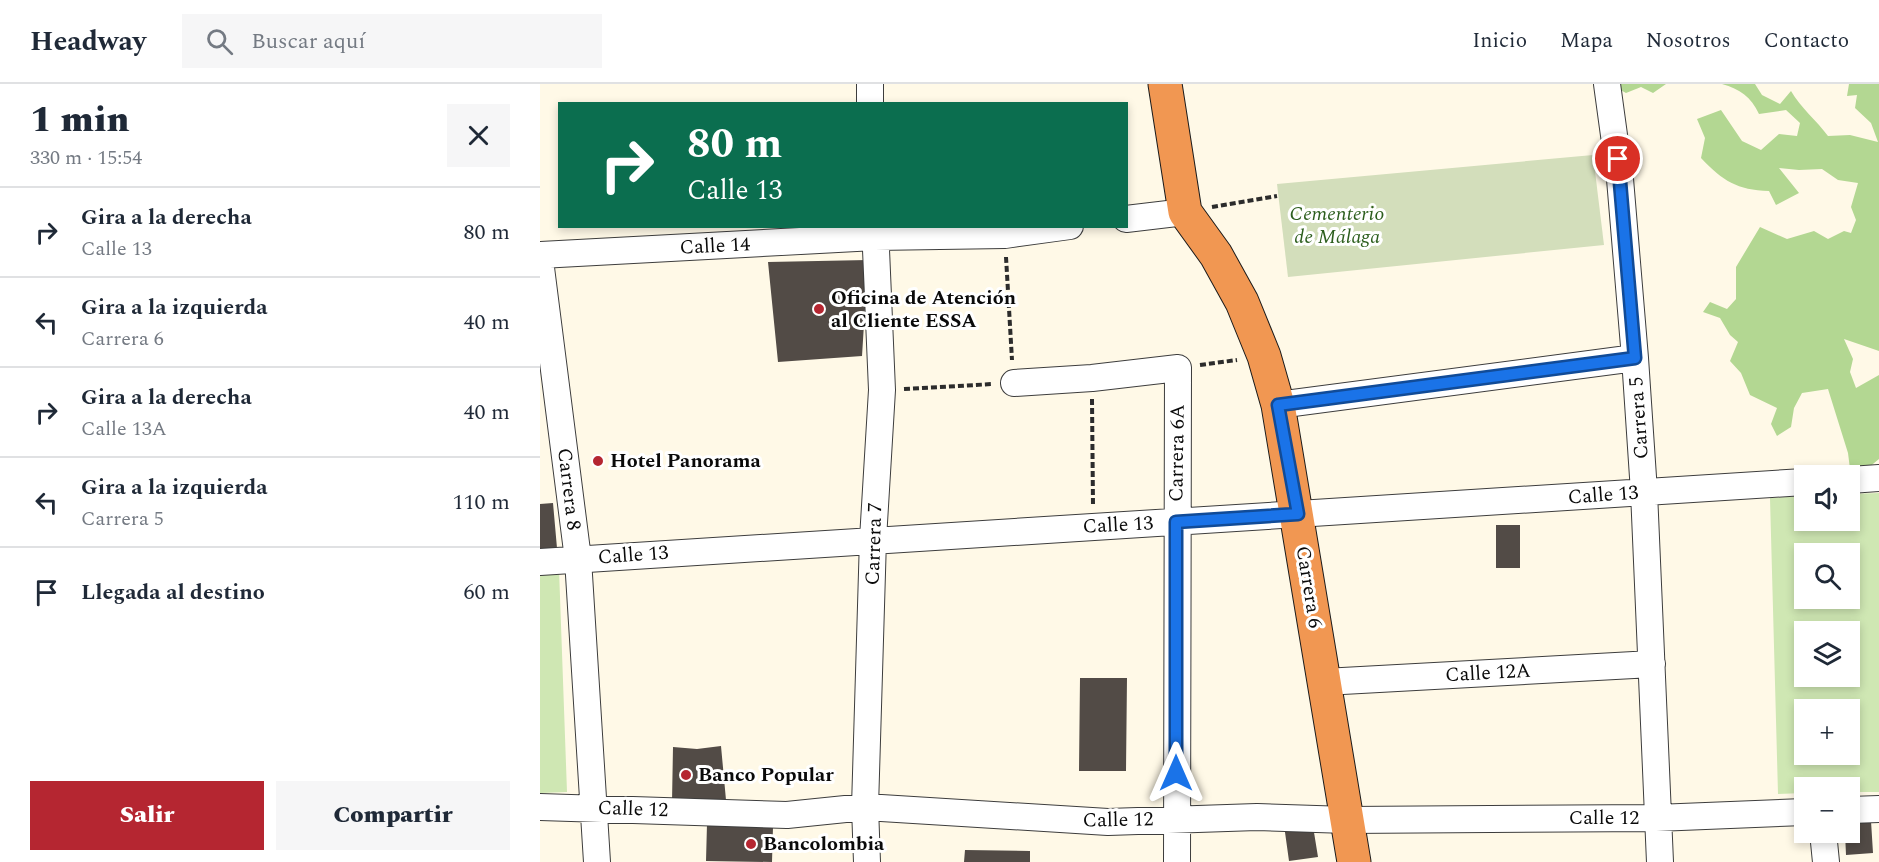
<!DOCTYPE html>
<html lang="es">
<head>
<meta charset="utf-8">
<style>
	:root { --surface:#fff; --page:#f6f6f7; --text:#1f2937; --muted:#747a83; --line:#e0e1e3; --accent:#b52631 }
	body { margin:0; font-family:Spectral,serif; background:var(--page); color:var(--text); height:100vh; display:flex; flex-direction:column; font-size:22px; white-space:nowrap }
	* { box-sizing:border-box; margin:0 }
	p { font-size:20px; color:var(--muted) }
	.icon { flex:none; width:33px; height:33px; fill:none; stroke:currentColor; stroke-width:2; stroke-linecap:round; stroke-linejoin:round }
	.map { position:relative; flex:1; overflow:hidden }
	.side { display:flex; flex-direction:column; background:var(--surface); width:540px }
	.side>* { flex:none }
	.banner { position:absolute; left:18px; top:18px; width:570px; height:126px; border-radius:0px; box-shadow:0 3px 9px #0003; background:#0b6e4f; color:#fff; overflow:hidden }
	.tools { position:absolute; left:1254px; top:381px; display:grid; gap:12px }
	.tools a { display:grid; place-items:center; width:66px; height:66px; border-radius:0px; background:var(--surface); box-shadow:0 3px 9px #0003; font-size:30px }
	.pin { position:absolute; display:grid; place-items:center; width:51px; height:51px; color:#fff; margin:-26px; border:3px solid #fff; border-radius:50%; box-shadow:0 2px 6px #0007 }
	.me { position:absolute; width:66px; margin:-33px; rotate:0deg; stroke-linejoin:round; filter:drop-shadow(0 0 4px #0008) }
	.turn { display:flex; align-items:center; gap:21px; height:126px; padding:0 30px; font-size:27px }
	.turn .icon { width:78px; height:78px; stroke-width:2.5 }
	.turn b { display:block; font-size:42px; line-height:51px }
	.round { display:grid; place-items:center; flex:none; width:63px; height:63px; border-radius:0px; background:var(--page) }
	.head { display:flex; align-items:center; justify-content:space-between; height:102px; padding:0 30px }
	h1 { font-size:36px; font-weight:800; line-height:45px }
	.action { display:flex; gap:12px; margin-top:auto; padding:12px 30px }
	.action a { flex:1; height:69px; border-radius:0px; background:var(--accent); color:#fff; font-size:24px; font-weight:800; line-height:69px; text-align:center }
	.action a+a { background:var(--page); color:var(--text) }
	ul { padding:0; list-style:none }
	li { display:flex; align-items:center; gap:18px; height:90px; padding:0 30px; border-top:2px solid var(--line) }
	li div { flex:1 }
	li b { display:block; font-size:22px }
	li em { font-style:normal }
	header { display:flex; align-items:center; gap:36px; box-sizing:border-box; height:84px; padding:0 30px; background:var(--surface); border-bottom:2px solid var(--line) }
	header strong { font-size:28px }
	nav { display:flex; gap:33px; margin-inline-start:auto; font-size:21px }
	.search { width:420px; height:54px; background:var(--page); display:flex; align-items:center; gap:15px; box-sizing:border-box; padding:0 21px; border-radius:0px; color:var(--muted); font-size:22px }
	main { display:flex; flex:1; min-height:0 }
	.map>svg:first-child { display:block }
</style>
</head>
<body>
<header>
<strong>Headway</strong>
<div class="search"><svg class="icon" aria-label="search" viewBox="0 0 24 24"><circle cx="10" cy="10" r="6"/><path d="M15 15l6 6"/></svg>Buscar aquí</div>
<nav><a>Inicio</a><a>Mapa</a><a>Nosotros</a><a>Contacto</a></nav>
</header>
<main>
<section class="side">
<div class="head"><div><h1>1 min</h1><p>330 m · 15:54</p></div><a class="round"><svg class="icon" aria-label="close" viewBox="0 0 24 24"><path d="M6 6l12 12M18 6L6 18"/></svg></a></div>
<ul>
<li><svg class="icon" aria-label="right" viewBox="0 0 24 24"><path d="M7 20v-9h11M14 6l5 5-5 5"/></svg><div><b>Gira a la derecha</b><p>Calle 13</p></div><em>80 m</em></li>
<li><svg class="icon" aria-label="left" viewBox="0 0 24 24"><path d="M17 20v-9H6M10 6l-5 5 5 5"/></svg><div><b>Gira a la izquierda</b><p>Carrera 6</p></div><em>40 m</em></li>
<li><svg class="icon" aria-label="right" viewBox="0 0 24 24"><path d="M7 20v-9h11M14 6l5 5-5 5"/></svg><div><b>Gira a la derecha</b><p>Calle 13A</p></div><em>40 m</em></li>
<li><svg class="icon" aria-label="left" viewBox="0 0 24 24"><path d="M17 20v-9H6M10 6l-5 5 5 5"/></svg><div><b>Gira a la izquierda</b><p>Carrera 5</p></div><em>110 m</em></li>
<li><svg class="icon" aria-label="arrive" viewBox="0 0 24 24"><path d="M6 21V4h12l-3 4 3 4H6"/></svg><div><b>Llegada al destino</b></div><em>60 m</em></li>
</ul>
<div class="action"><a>Salir</a><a>Compartir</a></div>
</section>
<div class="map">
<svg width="1339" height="778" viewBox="0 0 1339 778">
	<rect width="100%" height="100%" fill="#fff9e7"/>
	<path fill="#cfe7b3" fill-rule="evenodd" d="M1339,409V708H1310V704H1264V709L1238,710L1230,414L1264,412V436H1310V410ZM1264,470H1310V514H1264ZM1264,548H1310V592H1264ZM1264,626H1310V670H1264Z
		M19,485L27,708L0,709V486Z"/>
	<path fill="#b3d792" d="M1079,0H1126L1113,9L1101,3L1086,9L1075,3Z
		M1182,0H1215L1222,11L1240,20L1251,7C1261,24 1276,36 1288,52L1310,51L1338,58L1331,39L1315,24L1317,11L1307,12L1309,0H1339V267L1304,255L1313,275L1310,288L1316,304L1339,291V375L1328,384L1310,385L1308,369L1288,305L1262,309L1254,324L1251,343L1237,352L1231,340L1237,324L1210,311L1201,289L1190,277L1198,258L1190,251L1180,234L1163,228L1170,218L1187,225L1196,215V183L1220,143L1247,155L1274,147L1288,155L1304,147L1311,149L1316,136L1311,123L1318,99L1298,96L1282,85L1259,86L1239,84L1259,109L1236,121L1229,107C1197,106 1183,97 1161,74L1165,54L1157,35L1181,26L1202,57L1221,66L1239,50L1257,52L1260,39L1246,26L1219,30C1211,13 1200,5 1182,0Z"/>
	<path fill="#d3debb" d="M1053,71L1064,161L748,193L737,100Z"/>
	<path fill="#524b46" d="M328,176L322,272L238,278L228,178Z
		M13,419L17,464L0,466V420Z
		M956,441H980V484H956Z
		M540,594H587L586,687H539Z
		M181,662L186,716L132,718L133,663L157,665Z
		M772,736L778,773L749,777L744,741Z
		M1331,737L1333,769L1306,771L1305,748H1310V738Z
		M167,740L233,743L232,778L166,777Z
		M425,766L490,767V778H424Z"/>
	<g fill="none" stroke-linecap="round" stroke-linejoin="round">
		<g stroke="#3d3d3d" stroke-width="28">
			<path id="minor" d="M330,0V20
				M1067,0L1080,95L1095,274L1104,408L1120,778
				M586,135L645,128
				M0,171L335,153L465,151L530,142
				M0,176L38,475L57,778
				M474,299L552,294L638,284L637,778
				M738,321L1095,274
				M1310,396L1339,394
				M0,478L1264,398
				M784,598L1112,580
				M0,723L247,731L325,723L568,738L717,733L807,736L1116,734L1264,728
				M1310,726L1339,725
				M1283,748L1286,778
				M327,778L325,723L333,455L342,306L335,142"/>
		</g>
		<g stroke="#1b1b1b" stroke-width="35">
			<path id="highway" d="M625,0L645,128L676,171L702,218L724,272L738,321L814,778"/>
		</g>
		<path stroke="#2c2c2c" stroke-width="4" stroke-dasharray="6 3" stroke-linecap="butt" d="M672,123L737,112
			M466,173L472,276
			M660,281L697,276
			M364,305L453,300
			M552,315L553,421"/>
		<use href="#minor" stroke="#fff" stroke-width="26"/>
		<use href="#highway" stroke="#f19752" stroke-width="33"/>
	</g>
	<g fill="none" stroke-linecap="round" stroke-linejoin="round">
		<g stroke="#114b97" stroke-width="15">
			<path id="route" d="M636,689V438L758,430L738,321L1095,274L1078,75"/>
		</g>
		<use href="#route" stroke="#1a73e8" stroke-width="10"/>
	</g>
	<g fill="#b52631" stroke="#fff" stroke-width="2">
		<circle cx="279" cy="225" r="6"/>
		<circle cx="58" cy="377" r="6"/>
		<circle cx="146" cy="691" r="6"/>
		<circle cx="211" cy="760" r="6"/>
	</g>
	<g text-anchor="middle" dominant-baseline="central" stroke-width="6" stroke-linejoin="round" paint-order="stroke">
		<g font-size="20" font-style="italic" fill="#2c5e1d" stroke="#fff">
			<text x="797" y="130">Cementerio<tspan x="797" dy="23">de Málaga</tspan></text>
		</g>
		<g font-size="20" fill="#0a0a0a" stroke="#fff">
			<text transform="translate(175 162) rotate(-3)">Calle 14</text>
			<text transform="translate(1099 334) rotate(-94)">Carrera 5</text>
			<text transform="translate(637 369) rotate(-89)">Carrera 6A</text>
			<text transform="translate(29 405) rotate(83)">Carrera 8</text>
			<text transform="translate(1063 411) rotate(-4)">Calle 13</text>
			<text transform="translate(578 441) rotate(-3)">Calle 13</text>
			<text transform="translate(334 460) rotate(-88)">Carrera 7</text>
			<text transform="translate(93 471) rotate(-4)">Calle 13</text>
			<text transform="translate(769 503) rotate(81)">Carrera 6</text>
			<text transform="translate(948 589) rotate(-3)">Calle 12A</text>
			<text transform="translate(93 725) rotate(2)">Calle 12</text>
			<text x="1064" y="734">Calle 12</text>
			<text transform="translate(578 736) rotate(-1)">Calle 12</text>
		</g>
		<g font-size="20" font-weight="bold" fill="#0a0a0a" stroke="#fff" text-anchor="start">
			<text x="291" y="214">Oficina de Atención<tspan x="291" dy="23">al Cliente ESSA</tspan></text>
			<text x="70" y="377">Hotel Panorama</text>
			<text x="158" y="691">Banco Popular</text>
			<text x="223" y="760">Bancolombia</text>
		</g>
	</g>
</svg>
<div class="tools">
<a><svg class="icon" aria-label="sound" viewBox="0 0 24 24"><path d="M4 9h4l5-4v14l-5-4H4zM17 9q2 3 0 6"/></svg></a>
<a><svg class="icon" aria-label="search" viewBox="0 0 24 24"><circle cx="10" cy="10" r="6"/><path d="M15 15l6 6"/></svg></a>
<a><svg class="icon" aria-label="layers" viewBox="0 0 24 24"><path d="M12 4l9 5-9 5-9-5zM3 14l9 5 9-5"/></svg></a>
<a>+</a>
<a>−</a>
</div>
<div class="pin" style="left:1078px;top:75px;background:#d93025"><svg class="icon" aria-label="arrive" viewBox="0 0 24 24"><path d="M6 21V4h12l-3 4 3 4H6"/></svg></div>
<svg class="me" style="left:636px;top:689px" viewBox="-20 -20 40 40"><path d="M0-17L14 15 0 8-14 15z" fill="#1a73e8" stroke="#fff" stroke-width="4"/></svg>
<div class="banner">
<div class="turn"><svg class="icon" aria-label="right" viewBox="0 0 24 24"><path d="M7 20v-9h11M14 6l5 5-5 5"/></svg><div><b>80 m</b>Calle 13</div></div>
</div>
</div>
</main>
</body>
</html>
